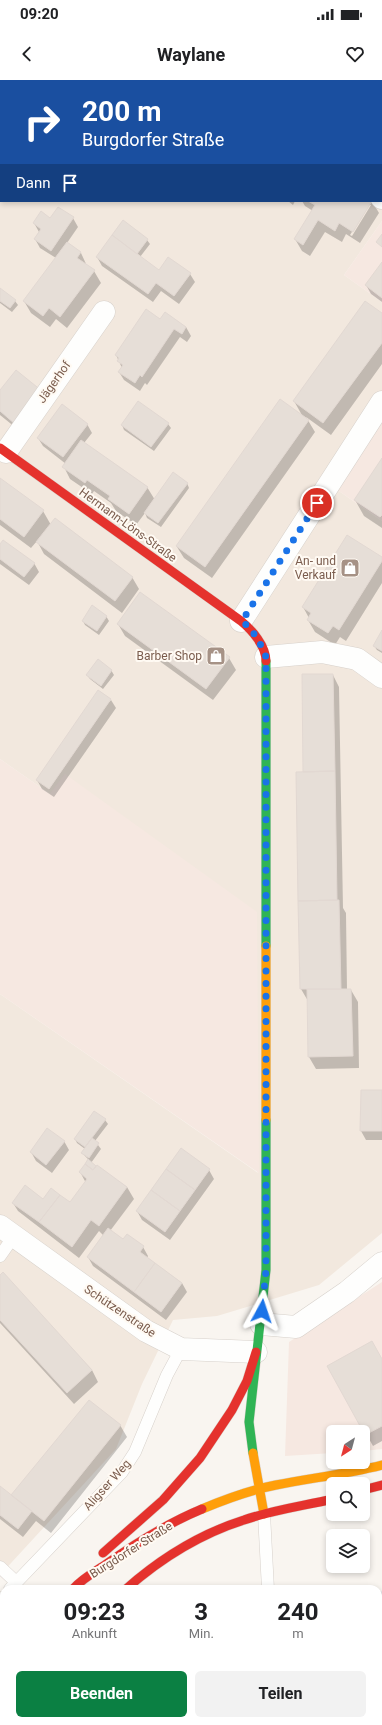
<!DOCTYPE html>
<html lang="de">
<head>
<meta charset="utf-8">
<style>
	:root { --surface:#fff; --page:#f2f2f2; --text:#202124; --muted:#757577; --accent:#0b8043 }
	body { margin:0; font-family:Roboto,sans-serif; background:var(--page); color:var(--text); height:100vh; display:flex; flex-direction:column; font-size:15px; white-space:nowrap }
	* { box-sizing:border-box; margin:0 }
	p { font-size:13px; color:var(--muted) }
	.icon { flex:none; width:22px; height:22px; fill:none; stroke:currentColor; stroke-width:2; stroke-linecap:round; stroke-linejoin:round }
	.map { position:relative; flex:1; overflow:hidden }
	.side { position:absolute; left:0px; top:1505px; width:382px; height:140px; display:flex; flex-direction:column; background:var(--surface); border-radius:12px 12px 0 0; box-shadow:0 2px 6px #0003 }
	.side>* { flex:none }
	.banner { position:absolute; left:0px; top:0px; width:382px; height:122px; box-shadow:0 2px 6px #0003; background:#1a4fa0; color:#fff; overflow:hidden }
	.needle { width:26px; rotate:216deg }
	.buttons { position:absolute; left:326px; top:1345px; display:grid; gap:8px }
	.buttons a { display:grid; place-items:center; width:44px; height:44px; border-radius:6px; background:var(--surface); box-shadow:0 2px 6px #0003; font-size:20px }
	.pin { position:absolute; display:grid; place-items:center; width:34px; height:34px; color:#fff; margin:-17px; border:2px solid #fff; border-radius:50%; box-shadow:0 1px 4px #0007 }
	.me { position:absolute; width:44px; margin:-22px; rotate:5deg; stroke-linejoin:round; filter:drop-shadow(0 0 3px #0008) }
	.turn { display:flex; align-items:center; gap:14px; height:84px; padding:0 16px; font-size:18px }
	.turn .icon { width:52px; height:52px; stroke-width:2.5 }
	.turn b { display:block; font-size:28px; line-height:34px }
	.then { display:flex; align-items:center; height:38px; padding:0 16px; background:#0003; gap:8px; font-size:15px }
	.eta { display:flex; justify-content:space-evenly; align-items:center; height:68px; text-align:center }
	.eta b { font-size:24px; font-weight:700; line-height:28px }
	.button { display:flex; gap:8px; margin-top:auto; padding:8px 16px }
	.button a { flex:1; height:46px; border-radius:6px; background:var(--accent); color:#fff; font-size:16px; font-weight:700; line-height:46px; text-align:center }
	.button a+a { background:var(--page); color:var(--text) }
	.status { display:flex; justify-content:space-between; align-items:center; height:28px; padding:0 20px; background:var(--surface); direction:ltr }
	.status svg { height:11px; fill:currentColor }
	header { display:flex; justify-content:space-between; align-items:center; height:52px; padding:0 16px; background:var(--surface); font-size:18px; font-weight:700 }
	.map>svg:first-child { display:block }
</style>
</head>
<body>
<div class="status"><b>09:20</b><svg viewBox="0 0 49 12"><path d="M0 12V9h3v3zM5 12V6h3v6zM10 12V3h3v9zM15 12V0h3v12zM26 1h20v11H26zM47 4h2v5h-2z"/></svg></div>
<header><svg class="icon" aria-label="back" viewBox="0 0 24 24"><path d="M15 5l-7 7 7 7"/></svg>Waylane<svg class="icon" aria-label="heart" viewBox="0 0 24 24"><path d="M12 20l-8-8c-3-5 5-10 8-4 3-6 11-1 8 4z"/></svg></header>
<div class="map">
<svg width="382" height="1645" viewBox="0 0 382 1645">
	<rect width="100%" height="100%" fill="#f9f5f0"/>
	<path fill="#f2e8de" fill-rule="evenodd" d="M0,0H382V141L344,195L382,222V340L336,409L382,441V1153L319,1205L217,1236L173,1240L142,1304L116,1369L0,1495V914L258,1093L50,714L0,679ZM1,1H381V121H1Z"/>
	<path fill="#f6e8e1" d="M382,141V222L344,195Z
		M382,340V441L336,409Z
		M0,679L50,714L65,694L257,832L259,1093L0,914Z
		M382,1202V1369L363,1371V1352H333V1373L285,1376L289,1262Z"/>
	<path fill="#0003" fill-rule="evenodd" d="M74,0H195L197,1H74Z
		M255,0H354V1Z
		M381,37L382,38L381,83Z
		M288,121H295L293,125Z
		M302,121H372L379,133L360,163L346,154L342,162L325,152L310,176L302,171L295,159L313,131L305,126ZM369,125H371L352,156L350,155Z
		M73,138L78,147L67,163L81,173L87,186L94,191L101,203L67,248L56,239L50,247L31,233L24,221L56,178L40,168L35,159L39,152L34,143L51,139Z
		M147,160L150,164L140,177L159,191L190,194L195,202L179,224L161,211L153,222L102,186L97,177Z
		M382,184V222L371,214L366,205Z
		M0,209L15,221L18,225L12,232L0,223Z
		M382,235V284L331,355L306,337L315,352L212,498L184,478L177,467L303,337L294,321Z
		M160,240L186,247L191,256L187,262L180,257L147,305L145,303L140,311L124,300L119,292L122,288L116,275Z
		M0,311L21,352L0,335Z
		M87,344L92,353L84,363L147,407L155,420L187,403L189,408L161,447L147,438L145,433L136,445L116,431L111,423L94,411L92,414L70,399L64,387L66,384L43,366L38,358Z
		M168,344L171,348L154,371L124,350L122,345Z
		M382,380V448L364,436L355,420Z
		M0,399L43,431L51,445L132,497L139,509L122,533L44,474L37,461L31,468L0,445Z
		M0,466L34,483L39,492L29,505L0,484Z
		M382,478V503L346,561L340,557L335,565L315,552L308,540L309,538L303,527Z
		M106,536L109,541L99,555L85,545L83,541Z
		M118,544L229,578L236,590L213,620L125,556Z
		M382,552V573L377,570L374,566Z
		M111,590L114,595L103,609L90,599L87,595Z
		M333,595L339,607L343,828L346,833L347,910H351L358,922L359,988L316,989L309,977L308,921L301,909L299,821L304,693Z
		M111,620L116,628L54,717L42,709L37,700Z
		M362,1011H382V1060H366L361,1051Z
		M105,1040L108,1044L95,1061L101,1069L91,1083L127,1107L134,1119L110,1151L123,1161L128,1155L143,1167L148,1176L147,1178L182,1203L187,1212L166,1240L93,1186L88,1177L104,1156L99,1151L79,1178L18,1131L13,1123L43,1121L70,1124L86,1103L80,1092L89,1080L82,1073L85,1069L77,1063L75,1059Z
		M64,1061L69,1070L52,1093L36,1081L31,1072Z
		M181,1070L209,1090L214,1099L170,1160L142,1140L137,1131Z
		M0,1196L92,1290L98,1302L74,1324L0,1243Z
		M382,1281V1361L373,1366L328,1286Z
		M120,1345L127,1357L51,1453L36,1441L23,1457L0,1439V1407L11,1416Z"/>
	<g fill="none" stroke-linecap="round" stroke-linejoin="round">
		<path stroke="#d0e8ea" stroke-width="7" d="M57,1645L59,1641"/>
	</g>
	<path fill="#e6ded7" stroke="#e2d8d2" d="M73,0H108L72,1Z
		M126,0H166L165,1Z
		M284,0H316L317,1H283Z
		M308,121H372L353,152L339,143L335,151L318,140L303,165L294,159L315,125Z
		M58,127L74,137L51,171L34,159L41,149L33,143L41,131L50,138Z
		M123,140L148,159L137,174L112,155Z
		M382,154V167L376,162Z
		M112,155L159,190L168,177L191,193L174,216L156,203L148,214L96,177Z
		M67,162L81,172L77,178L95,190L60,237L49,228L43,236L23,221Z
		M382,182V218L365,205Z
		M0,208L16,220L10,228L0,221Z
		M365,221L382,233V263L323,343L293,321Z
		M146,229L160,239L165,232L186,247L182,254L174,249L142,297L140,295L135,303L118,292L123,285L117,281L119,278L115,275Z
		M16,290L42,311L15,344L0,331V310Z
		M280,319L309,340L205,487L176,466Z
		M138,321L169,343L151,367L121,345Z
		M62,324L88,344L63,377L37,358Z
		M81,360L148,407L129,434L108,419L110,416L87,400L85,403L62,387Z
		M382,378V435L380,437L354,420Z
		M173,392L188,403L158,443L144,433Z
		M0,398L44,430L24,457L0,439Z
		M55,438L133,497L115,521L36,462Z
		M347,455L382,477V481L339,550L333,546L328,553L307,540L311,533L302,527Z
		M3,460L35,483L24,497L0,479V464Z
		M140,512L230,577L206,609L117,544Z
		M92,525L107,536L97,551L82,541Z
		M382,550V571L373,566Z
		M98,579L112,590L101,606L86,595Z
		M302,594H333L335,691L303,692Z
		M98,610L111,619L49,709L36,700Z
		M335,691L337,820L298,821L296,692Z
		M339,820L341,909H300L298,821Z
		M307,909H351L353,976L308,977Z
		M361,1010H382V1051H360Z
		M94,1031L106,1039L85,1067L74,1059Z
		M47,1048L65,1061L46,1085L30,1072Z
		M92,1058L99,1063L89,1078L81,1073Z
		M181,1068L210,1089L195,1110L166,1089Z
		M88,1079L96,1086L93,1090L85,1084Z
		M85,1084L93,1090L97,1085L127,1107L99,1146L91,1140L72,1167L39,1142L60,1115L70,1122L87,1099L79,1092Z
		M166,1089L195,1110L180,1131L151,1110Z
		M25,1105L43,1119L51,1108L60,1115L39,1142L12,1123Z
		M151,1110L180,1131L165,1152L136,1131Z
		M108,1148L123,1159L127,1154L144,1166L140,1172L155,1183L134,1212L87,1177Z
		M155,1183L182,1203L161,1232L134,1212Z
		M3,1192L92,1290L67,1313L0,1240V1195Z
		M372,1261L382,1279V1346L365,1355L327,1286Z
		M89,1320L121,1345L44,1441L11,1415Z
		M0,1406L32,1431L18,1449L0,1435Z"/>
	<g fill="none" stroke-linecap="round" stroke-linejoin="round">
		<g stroke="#d7d1cb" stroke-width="13">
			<path id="lane" d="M0,1176L14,1156
				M264,1434L268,1509
				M0,1487L16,1502
				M10,1509L122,1392L135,1372L167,1295L181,1269
				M0,1522L4,1517
				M163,1645L168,1641"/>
		</g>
		<g stroke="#d7d1cb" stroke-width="23">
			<path id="street" d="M215,0L216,1
				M381,117L382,118
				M6,372L104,232
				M241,541L382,322
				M266,577L322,572L357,579L382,597
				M0,1146L146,1251L181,1269L256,1272
				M261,1244L296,1247L347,1212L382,1183"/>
		</g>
		<g stroke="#d9d2cb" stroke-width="10">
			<path id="fast" d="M266,581V866
				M253,1373L249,1342L266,1190V1040"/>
		</g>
		<g stroke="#d9d2cb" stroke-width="10">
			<path id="slow" d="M266,866V1040
				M253,1373L264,1434
				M202,1429C226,1419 250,1410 276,1405C311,1398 347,1394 382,1385
				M0,1601L4,1595"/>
		</g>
		<g stroke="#d9d2cb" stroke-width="10">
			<path id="jam" d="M0,368L241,541C252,550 266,566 266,581
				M363,1410L382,1405
				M103,1473L163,1420L200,1378L232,1330L247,1301L256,1272
				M73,1509C82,1499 94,1492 105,1485C136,1463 168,1443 202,1429
				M126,1509C160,1479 200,1454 244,1440C273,1430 303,1426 333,1419
				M13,1645L15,1641"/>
		</g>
		<use href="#lane" stroke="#fefefd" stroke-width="12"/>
		<use href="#street" stroke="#fefefd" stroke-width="22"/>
		<use href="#fast" stroke="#30b455" stroke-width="9"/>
		<use href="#slow" stroke="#ff9f0a" stroke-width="9"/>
		<use href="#jam" stroke="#e5322d" stroke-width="9"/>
		<path stroke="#e6e3e7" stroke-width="3" stroke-dasharray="6 4" stroke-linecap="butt" d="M378,1515L382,1512
			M378,1541L382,1537
			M378,1558L382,1554
			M378,1582L382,1579
			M378,1604L382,1601
			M378,1621L382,1619
			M241,1645L245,1641
			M263,1645L268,1641
			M313,1645L319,1641
			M338,1645L345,1641"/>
	</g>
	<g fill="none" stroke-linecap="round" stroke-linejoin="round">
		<path stroke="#1a73e8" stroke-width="7" stroke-dasharray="0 12.6" d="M262,1231L266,1190V577C260,562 254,551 242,541L317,423"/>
	</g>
	<defs>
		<g id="shop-square" transform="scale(1)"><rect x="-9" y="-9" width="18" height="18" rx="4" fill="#a69286" stroke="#fffaf3"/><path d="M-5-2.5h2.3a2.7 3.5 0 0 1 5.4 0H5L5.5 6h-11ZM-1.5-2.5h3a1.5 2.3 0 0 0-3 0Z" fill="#fff"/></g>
	</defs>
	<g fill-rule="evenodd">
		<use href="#shop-square" x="350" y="488"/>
		<use href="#shop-square" x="216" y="576"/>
	</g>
	<g text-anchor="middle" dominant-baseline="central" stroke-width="4" stroke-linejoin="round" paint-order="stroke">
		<g font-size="12" fill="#7a5c4d" stroke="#fffaf3">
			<text transform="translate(54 302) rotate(-55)">Jägerhof</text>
			<text transform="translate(128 445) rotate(36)">Hermann-Löns-Straße</text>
			<text transform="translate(120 1231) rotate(34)">Schützenstraße</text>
			<text transform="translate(107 1405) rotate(-48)">Aligser Weg</text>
			<text transform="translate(131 1470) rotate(-32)">Burgdorfer Straße</text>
		</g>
		<g font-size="12" fill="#7a5c4d" stroke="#fffaf3" text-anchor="end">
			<text x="336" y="481">An- und<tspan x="336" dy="14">Verkauf</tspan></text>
			<text x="202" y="576">Barber Shop</text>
		</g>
	</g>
</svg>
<div class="buttons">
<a><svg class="needle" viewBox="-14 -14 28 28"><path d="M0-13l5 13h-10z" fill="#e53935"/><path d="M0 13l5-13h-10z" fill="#757577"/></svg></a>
<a><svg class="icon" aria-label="search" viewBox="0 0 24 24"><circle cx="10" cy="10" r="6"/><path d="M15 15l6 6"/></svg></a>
<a><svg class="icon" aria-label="layers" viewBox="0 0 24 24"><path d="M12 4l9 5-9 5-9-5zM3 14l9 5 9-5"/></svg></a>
</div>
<div class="pin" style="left:317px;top:423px;background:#d93025"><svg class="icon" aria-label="arrive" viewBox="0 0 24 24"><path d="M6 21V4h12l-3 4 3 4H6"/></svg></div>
<svg class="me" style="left:262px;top:1231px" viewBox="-20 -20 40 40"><path d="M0-17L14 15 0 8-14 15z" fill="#1a73e8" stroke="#fff" stroke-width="4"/></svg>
<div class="banner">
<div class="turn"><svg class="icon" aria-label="right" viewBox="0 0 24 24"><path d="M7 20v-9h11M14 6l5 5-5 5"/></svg><div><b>200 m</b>Burgdorfer Straße</div></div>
<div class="then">Dann<svg class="icon" aria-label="arrive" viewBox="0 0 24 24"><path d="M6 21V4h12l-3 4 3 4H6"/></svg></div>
</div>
<section class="side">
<div class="eta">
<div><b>09:23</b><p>Ankunft</p></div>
<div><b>3</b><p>Min.</p></div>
<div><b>240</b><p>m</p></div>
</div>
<div class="button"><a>Beenden</a><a>Teilen</a></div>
</section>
</div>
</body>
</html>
